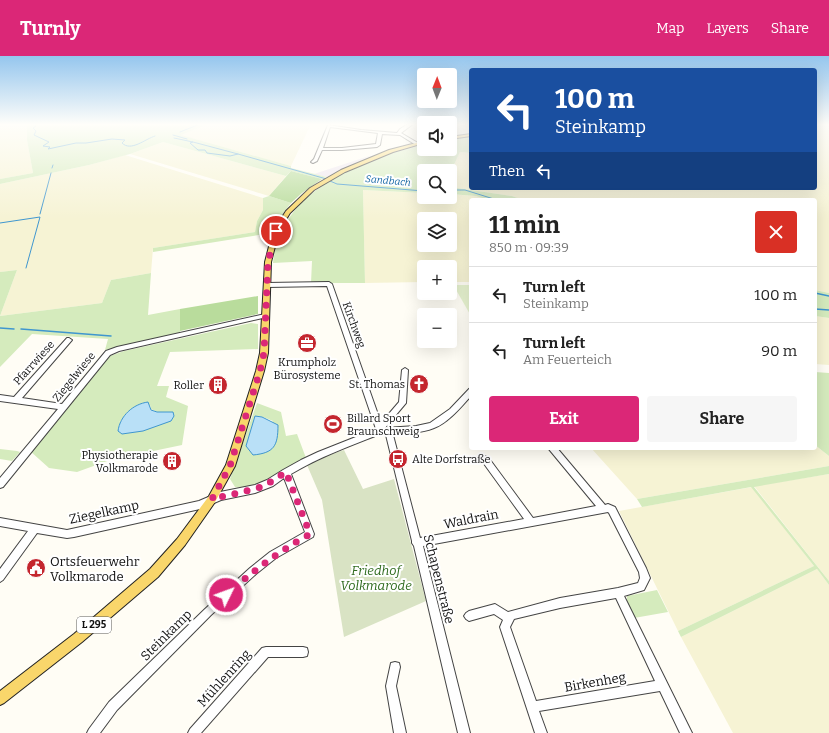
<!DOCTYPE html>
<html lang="en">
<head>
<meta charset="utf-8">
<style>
	:root { --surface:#fff; --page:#f6f6f6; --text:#222; --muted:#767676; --line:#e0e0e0; --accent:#db2777 }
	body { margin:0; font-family:Bitter,serif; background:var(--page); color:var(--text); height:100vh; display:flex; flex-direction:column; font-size:15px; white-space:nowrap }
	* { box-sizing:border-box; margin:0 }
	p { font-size:13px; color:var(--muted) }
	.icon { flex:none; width:22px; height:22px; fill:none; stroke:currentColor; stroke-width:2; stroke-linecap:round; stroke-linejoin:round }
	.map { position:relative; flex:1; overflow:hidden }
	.panel { position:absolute; left:469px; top:142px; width:348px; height:252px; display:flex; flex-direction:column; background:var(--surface); border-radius:4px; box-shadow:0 4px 16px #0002 }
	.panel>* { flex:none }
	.banner { position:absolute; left:469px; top:12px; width:348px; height:122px; border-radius:4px; box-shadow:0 4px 16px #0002; background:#1a4fa0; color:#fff; overflow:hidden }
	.needle { width:26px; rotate:1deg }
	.buttons { position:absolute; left:417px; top:12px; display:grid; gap:8px }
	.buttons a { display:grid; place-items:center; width:40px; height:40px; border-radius:4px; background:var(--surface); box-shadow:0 4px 16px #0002; font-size:20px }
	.pin { position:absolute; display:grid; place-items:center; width:34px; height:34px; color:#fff; margin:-17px; border:2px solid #fff; border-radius:50%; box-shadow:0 1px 4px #0007 }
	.me { position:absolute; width:44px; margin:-22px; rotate:48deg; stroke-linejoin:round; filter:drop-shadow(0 0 3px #0008) }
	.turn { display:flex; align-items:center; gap:14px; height:84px; padding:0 20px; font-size:18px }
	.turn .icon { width:52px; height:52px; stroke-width:2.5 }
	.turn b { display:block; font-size:28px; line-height:34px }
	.then { display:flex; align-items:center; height:38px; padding:0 20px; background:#0003; gap:8px; font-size:15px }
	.round { display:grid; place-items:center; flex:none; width:42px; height:42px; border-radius:4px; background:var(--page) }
	.head { display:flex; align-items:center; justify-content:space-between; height:68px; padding:0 20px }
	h1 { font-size:24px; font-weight:700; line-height:30px }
	.cta { display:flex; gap:8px; margin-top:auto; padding:8px 20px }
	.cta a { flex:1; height:46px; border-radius:4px; background:var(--accent); color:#fff; font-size:16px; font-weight:700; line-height:46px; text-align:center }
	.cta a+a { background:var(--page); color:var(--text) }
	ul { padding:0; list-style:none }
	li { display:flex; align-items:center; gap:12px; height:56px; padding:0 20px; border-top:1px solid var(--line) }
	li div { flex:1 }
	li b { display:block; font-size:15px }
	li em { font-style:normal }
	header { display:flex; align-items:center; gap:24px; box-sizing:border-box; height:56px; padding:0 20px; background:var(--accent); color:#fff }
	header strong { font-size:19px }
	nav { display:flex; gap:22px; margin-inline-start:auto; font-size:14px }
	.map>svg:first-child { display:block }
</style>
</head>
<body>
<header>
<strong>Turnly</strong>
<nav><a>Map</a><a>Layers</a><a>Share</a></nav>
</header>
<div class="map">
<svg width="829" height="677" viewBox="0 0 829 677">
	<rect width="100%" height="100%" fill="#fffdf5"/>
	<path fill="#eee6ef" d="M372,99L327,121L314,118Z"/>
	<path fill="#f6f3d4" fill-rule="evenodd" d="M27,68V84L33,117L0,123V69Z
		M208,68H311L291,110L180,79Z
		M815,68H829V237L815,234V144H523L512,140L450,131V117L460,96L471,97V132H815Z
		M163,86L286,120L269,140L130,98Z
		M125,99L263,142V154L257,165L255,176L153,192L151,217L111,224L102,247L0,260L17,214L0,216V128L89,109Z
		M363,134L424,137V141H450V138L476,140L489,144H471V226H450V211H424V226L365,227ZM424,163H450V189H424Z
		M815,260L829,262V309L815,308Z
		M815,389L829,400V410L637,443L591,392H815Z
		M829,418V525L754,430Z
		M752,431L814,510L678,575L619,455Z
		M817,513L829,529V677H733L681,581Z"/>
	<path fill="#d5ebbd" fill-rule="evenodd" d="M27,68H208L181,79L291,110V112L327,121L322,123L291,115L286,120L163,86L130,98L89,109L0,128V123L33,117L27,84Z
		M471,80V97L460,96L450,117V115H424V137L363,134L365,227H311L312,205L273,207C280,143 337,117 392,97C402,94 413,92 424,88V93H450V83Z
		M450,131L512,140L523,144H489L476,140L450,138Z
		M269,140L291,147L278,164L271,177L153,196V192L255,176L257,165L263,154V142Z
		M17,214L0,260L102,247L111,224L151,217L148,259L180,253V277L105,294L108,283L32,278L0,311V216Z
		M815,234L829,237V262L815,260Z
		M251,267L258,268V293L170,296L157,330H169L166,341L188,350L182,389L110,404L77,416L49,412L30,395L103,305L110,300L124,295ZM150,349L151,353L157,356H173L119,366Z
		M815,316L829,317V400L815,389Z
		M257,347L281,356L286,380L297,378L306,402C285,415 260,435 235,431L230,423ZM255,360L263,361L273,365L246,390Z
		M0,393L17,395L20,396L12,405L0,403Z
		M829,410V418L754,431L829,525V529L817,513L681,581L678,575L814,510L751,431L642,451L637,443Z
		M657,534L668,556L634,562L627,547V540Z"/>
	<path fill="#b9dc9c" d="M291,115L322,123L302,137L291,147L269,140Z
		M258,240V258L180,275V253Z"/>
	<path fill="#d9e3c4" d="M344,394L363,433L394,423L426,545L344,581L322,444L307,409L325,400Z"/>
	<path fill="#e6f2cf" d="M456,229H471V260L455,232Z"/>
	<path fill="#b9e0f7" stroke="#3f96cf" d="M148,346L151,354L157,356H173L174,360L171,365L143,375L122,378L118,375C120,360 133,348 148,346Z
		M255,360L262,361L278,369C278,390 274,397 253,399L246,390Z"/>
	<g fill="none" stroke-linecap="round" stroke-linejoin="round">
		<path stroke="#3f96cf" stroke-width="1" d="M33,68L36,70L33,72L36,75L34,79L49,86L43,90L50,91L48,93L76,87H86L112,83L125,84L122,87C131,96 145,83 155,80
			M180,76L200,68
			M173,79L187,83
			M174,82L193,86L190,87L198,94H205L207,97L230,100L238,98L323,122L337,128L424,135
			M193,86L238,98
			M52,112L53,109
			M450,134H465L497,144
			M40,158L51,117
			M0,167L40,161L26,212"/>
		<path stroke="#3f96cf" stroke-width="1.5" d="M815,237L829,240
			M815,253L829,254
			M0,272L14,273
			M21,273L111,280"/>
		<g stroke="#444" stroke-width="2">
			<path id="minor" d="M408,68H413L401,77L418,87V89H416L400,79L382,78L380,89L377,91L342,94H322L317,105L313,107L311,106L314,103L328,69L361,74L397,77L400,73ZM330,71L378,77L376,88L342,92H323Z
				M329,226L332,228L381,367L399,346L402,314L405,312L408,314L406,347L385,372L416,370L430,367L450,353L469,333L471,332V340C461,351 448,367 434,372C422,377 406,377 393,379L420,482L524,463L482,405L481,403L482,401L485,400L488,401L533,462L596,450L548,392H557L605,449L608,448L615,451L646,512L650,522L644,534L624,540L692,677H680L660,635L539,655L547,677H535L500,571L503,564L494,558L469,565L466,563L464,560L466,557L469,555L495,548L508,556L560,542L618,532L638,527L640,522L639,516L609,457L608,456L423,490L470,677H458L414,490L412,487V485L386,379L380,378C350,390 319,401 291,418L314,478L313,481L276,502L256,518L211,559L117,654L100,677H87L89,673L109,646L205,553L250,512L270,496L305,476L284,422L273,430L255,437L221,444L200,453L74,481L67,482L37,477L3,524L0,526V513L28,475L0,470V462L67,474L199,445L220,436L255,429L267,424L283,414L301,404L318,396L376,373L327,230L267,231L264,229L267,227ZM616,542L655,625L536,645L510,571L514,563L560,552Z
				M265,258L268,260L267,261L119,295L110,299L3,431L0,432V422L58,353L0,345V339L14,341L67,282H69L72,284L22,342L62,348L106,295L117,291Z
				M266,591H303L307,592L308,596L307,600L303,601H268L201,677H188L190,673L262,592Z
				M395,606L399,607L400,611L396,630L406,677H394L386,630L391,607Z"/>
		</g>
		<g stroke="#222" stroke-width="2">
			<path id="major" d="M471,78V80L450,83V81Z
				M424,85V87L393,96L345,116L314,134L290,157L279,175L271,206L268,297L264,315L235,410L215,446L185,489L158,521L82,586L4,647L0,649V635L74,578L150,513L177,483L209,440L226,409L256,315L260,297L265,206L273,175L286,155L310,132L341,114L389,94Z"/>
		</g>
		<use href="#minor" fill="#fff" fill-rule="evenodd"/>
		<use href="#major" fill="#f9d66b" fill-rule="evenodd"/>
	</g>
	<linearGradient id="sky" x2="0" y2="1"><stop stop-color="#95c6ee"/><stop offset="0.42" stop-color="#fffefa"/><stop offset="1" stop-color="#fffefa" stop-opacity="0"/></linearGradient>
	<rect width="829" height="163" fill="url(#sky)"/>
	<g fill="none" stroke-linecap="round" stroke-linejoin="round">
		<path stroke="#db2777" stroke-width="7" stroke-dasharray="0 12.6" d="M226,539C253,515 278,496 310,478L286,416L264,430L255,433L212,443L230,410L260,315L264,297L268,206L276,175"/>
	</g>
	<defs>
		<g id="office-disc" transform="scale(1)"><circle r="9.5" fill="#c4262e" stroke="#fff"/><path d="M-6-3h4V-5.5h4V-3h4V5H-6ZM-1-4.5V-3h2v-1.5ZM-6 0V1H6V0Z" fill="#fff"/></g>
		<g id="church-disc" transform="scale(1)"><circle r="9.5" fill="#c4262e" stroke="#fff"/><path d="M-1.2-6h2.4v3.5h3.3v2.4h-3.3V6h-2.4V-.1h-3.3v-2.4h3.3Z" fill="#fff"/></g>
		<g id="building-disc" transform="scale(1)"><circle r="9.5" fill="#c4262e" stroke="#fff"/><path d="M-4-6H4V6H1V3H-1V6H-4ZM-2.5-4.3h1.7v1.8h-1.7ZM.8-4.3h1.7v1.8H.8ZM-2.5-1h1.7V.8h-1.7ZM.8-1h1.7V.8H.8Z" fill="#fff"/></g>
		<g id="stadium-disc" transform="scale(1)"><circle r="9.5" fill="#c4262e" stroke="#fff"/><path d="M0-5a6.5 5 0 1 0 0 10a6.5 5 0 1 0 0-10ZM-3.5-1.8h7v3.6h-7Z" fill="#fff"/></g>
		<g id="bus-disc" transform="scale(1)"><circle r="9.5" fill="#c4262e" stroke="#fff"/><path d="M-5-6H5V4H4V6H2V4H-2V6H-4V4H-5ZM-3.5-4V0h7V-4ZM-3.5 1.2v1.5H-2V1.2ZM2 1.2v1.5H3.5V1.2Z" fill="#fff"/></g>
		<g id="civic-disc" transform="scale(1)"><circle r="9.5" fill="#c4262e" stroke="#fff"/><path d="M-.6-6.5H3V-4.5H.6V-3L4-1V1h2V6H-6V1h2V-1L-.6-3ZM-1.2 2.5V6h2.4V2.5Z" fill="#fff"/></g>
	</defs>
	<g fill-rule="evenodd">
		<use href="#office-disc" x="307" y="287"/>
		<use href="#church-disc" x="419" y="328"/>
		<use href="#building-disc" x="218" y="329"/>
		<use href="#stadium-disc" x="333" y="368"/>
		<use href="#bus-disc" x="398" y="403"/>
		<use href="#building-disc" x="172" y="405"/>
		<use href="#civic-disc" x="36" y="512"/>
	</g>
	<g text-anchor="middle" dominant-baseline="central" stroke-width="4" stroke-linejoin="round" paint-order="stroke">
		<g font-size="10" font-style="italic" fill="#1768a6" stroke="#fff">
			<text transform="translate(388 125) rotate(5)">Sandbach</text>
		</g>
		<rect fill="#fff" stroke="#585858" stroke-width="1" x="77" y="561" width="34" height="16" rx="3"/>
		<g font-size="10" font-weight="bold" fill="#111">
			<text x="94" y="569">L 295</text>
		</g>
		<g font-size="11" fill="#111" stroke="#fff">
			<text transform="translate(354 269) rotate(70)">Kirchweg</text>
			<text transform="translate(34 307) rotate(-48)">Pfarrwiese</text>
			<text transform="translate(74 321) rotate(-51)">Ziegelwiese</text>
		</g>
		<g font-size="11" fill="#111" stroke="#fff" text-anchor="end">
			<text x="307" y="306" text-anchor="middle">Krumpholz<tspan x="307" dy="13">Bürosysteme</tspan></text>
			<text x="405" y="328">St. Thomas</text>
			<text x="204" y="329">Roller</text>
			<text x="347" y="362" text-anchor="start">Billard Sport<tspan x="347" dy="13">Braunschweig</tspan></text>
			<text x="158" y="399">Physiotherapie<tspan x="158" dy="13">Volkmarode</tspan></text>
			<text x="412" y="403" text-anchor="start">Alte Dorfstraße</text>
		</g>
		<g font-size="13" fill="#111" stroke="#fff">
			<text transform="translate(104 456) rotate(-12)">Ziegelkamp</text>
			<text transform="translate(471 463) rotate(-11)">Waldrain</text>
			<text transform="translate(439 523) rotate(76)">Schapenstraße</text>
			<text transform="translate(166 579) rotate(-45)">Steinkamp</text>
			<text transform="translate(224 622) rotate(-48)">Mühlenring</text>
			<text transform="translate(595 626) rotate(-10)">Birkenheg</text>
		</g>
		<g font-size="13" fill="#111" stroke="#fff" text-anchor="start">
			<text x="50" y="505">Ortsfeuerwehr<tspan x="50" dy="15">Volkmarode</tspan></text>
		</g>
		<g font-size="13" font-style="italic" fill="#2f6b1f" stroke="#fff">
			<text x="376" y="514">Friedhof<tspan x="376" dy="15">Volkmarode</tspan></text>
		</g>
	</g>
</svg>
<div class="buttons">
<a><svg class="needle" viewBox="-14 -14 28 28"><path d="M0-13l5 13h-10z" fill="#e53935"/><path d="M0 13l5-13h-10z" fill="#767676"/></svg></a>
<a><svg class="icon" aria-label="sound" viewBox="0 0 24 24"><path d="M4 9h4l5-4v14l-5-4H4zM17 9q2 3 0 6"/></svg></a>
<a><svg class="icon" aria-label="search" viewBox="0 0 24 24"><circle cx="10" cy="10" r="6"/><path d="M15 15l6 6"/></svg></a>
<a><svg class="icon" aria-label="layers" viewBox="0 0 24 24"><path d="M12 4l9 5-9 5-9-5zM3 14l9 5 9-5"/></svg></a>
<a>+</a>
<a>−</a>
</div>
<div class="pin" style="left:276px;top:175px;background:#d93025"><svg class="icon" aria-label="arrive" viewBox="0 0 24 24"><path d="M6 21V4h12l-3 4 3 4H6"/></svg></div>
<svg class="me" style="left:226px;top:539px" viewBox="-20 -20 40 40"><circle r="17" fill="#db2777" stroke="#fff" stroke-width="3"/><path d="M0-11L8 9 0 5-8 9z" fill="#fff"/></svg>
<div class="banner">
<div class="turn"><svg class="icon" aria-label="left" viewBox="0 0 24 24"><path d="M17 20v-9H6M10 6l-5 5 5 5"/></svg><div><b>100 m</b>Steinkamp</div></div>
<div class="then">Then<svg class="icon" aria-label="left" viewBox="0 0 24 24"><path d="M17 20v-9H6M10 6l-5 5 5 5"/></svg></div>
</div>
<section class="panel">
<div class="head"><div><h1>11 min</h1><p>850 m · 09:39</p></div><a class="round" style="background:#d93025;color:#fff"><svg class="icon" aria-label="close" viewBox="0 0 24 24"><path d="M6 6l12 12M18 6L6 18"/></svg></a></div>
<ul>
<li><svg class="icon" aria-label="left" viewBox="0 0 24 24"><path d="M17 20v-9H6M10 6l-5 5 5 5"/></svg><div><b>Turn left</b><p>Steinkamp</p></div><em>100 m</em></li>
<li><svg class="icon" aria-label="left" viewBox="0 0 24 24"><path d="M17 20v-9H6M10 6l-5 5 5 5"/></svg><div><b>Turn left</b><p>Am Feuerteich</p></div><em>90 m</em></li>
</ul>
<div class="cta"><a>Exit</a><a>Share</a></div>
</section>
</div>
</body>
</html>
